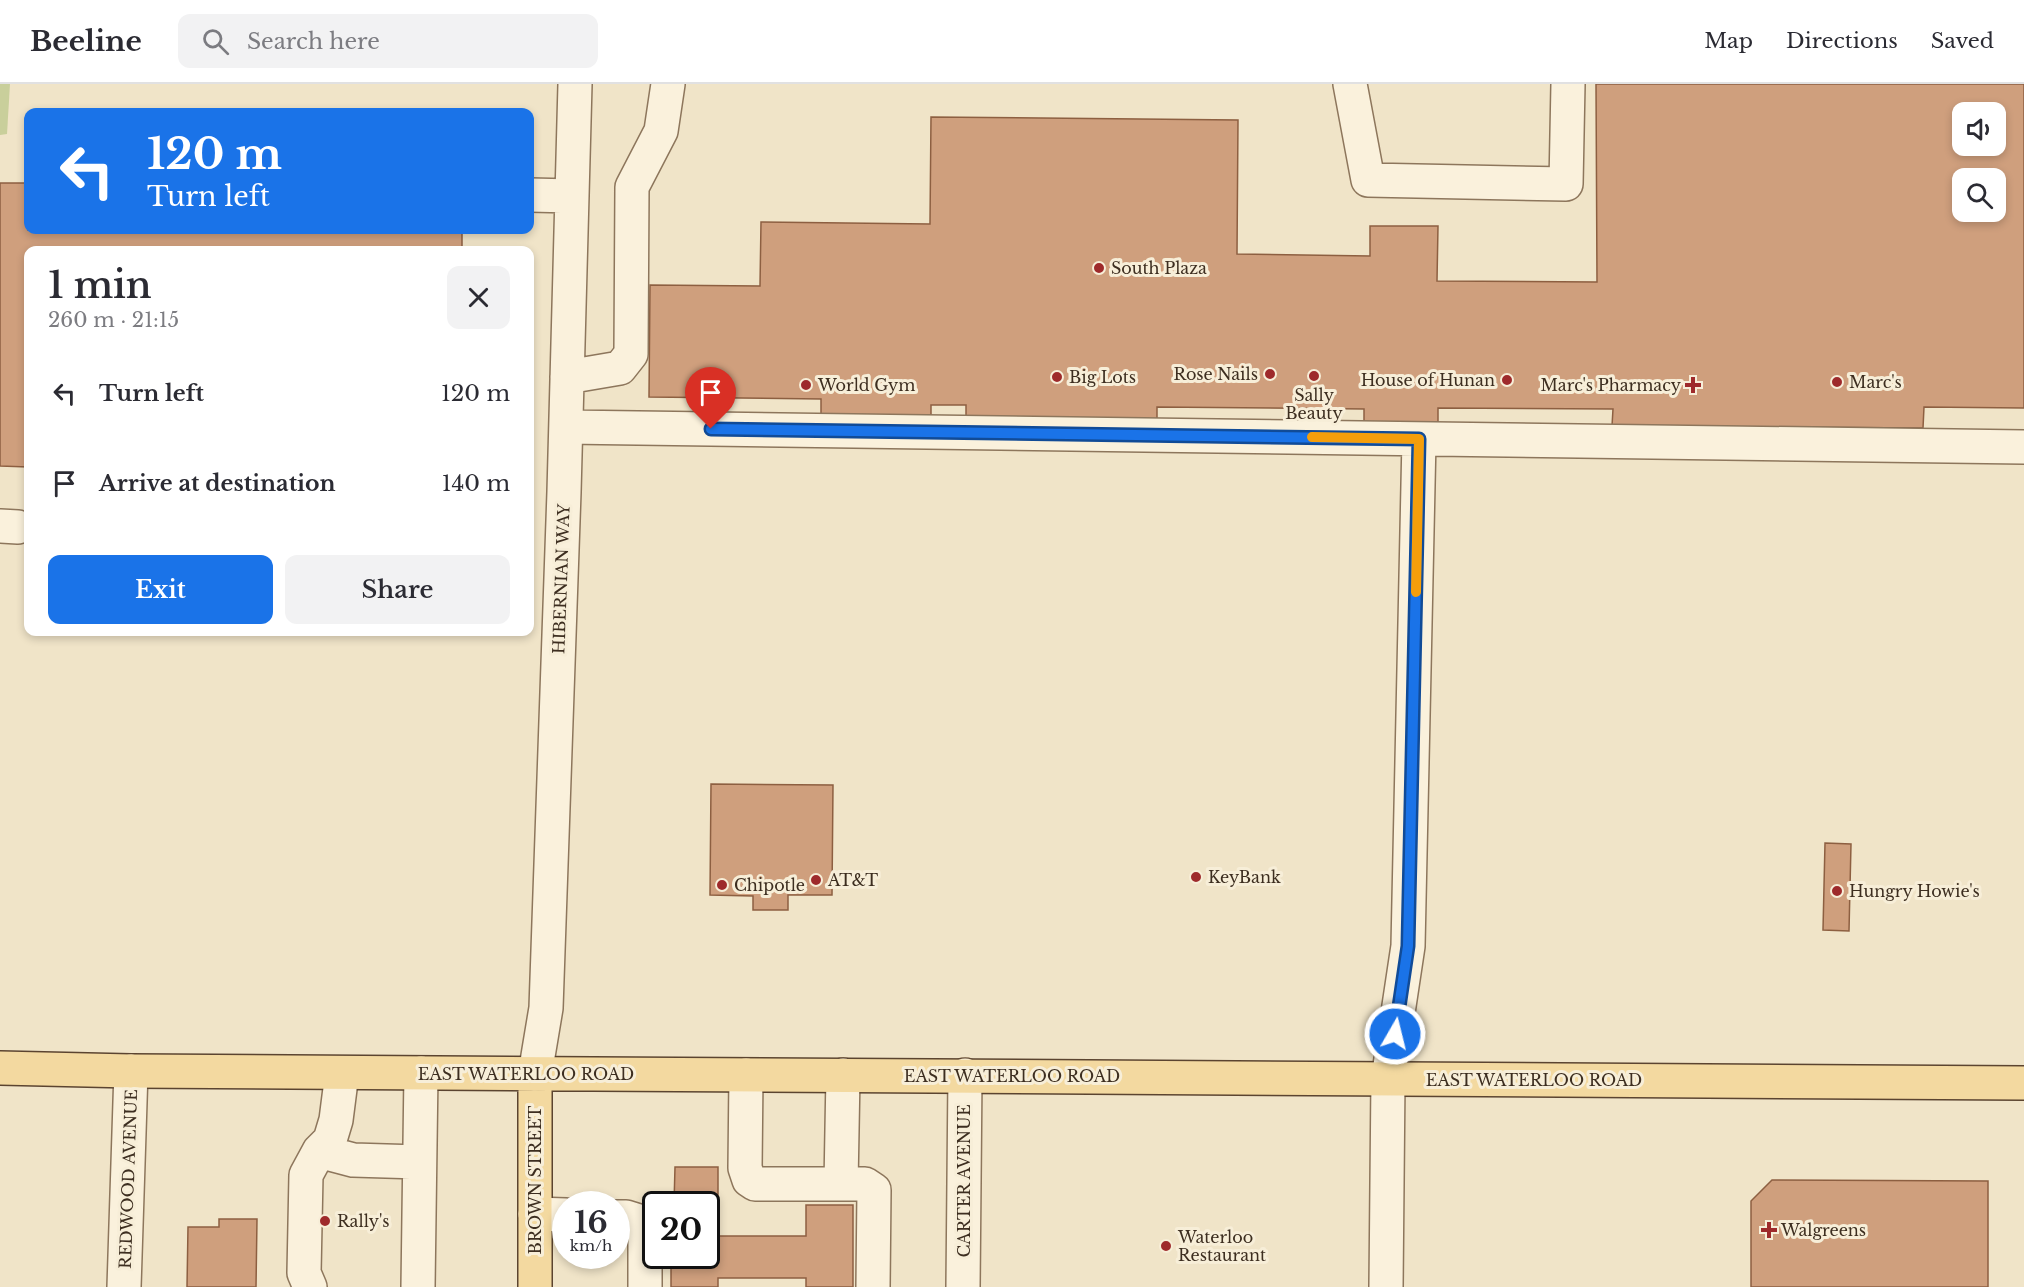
<!DOCTYPE html>
<html lang="en">
<head>
<meta charset="utf-8">
<style>
	:root { --surface:#fff; --page:#f2f2f3; --text:#2b2b33; --muted:#7c7c81; --line:#e1e1e2; --accent:#1a73e8 }
	body { margin:0; font-family:"Libre Baskerville",serif; background:var(--page); color:var(--text); height:100vh; display:flex; flex-direction:column; font-size:22px; white-space:nowrap }
	* { box-sizing:border-box; margin:0 }
	p { font-size:20px; color:var(--muted) }
	.icon { flex:none; width:33px; height:33px; fill:none; stroke:currentColor; stroke-width:2; stroke-linecap:round; stroke-linejoin:round }
	.map { position:relative; flex:1; overflow:hidden }
	.details { position:absolute; left:24px; top:162px; width:510px; height:390px; display:flex; flex-direction:column; background:var(--surface); border-radius:12px; box-shadow:0 3px 9px #0003 }
	.details>* { flex:none }
	.banner { position:absolute; left:24px; top:24px; width:510px; height:126px; border-radius:12px; box-shadow:0 3px 9px #0003; background:#1a73e8; color:#fff; overflow:hidden }
	.tools { position:absolute; left:1952px; top:18px; display:grid; gap:12px }
	.tools a { display:grid; place-items:center; width:54px; height:54px; border-radius:12px; background:var(--surface); box-shadow:0 3px 9px #0003; font-size:30px }
	.speed { position:absolute; left:552px; top:1107px; display:flex; gap:12px; font-size:30px; font-weight:700; text-align:center }
	.speed>* { display:grid; place-content:center; width:78px; height:78px; border-radius:50%; background:var(--surface); box-shadow:0 3px 9px #0003; line-height:1 }
	.speed small { font-size:15px; font-weight:400 }
	.speed .limit { border:3px solid #111; border-radius:9px; background:#fff; color:#111 }
	.pin { position:absolute; display:grid; place-items:center; width:51px; height:51px; color:#fff; margin:-62px -26px; border-radius:50% 50% 50% 0; rotate:-45deg; box-shadow:0 0 6px #0007 }
	.pin .icon { rotate:45deg }
	.me { position:absolute; width:66px; margin:-33px; rotate:8deg; stroke-linejoin:round; filter:drop-shadow(0 0 4px #0008) }
	.turn { display:flex; align-items:center; gap:21px; height:126px; padding:0 24px; font-size:27px }
	.turn .icon { width:78px; height:78px; stroke-width:2.5 }
	.turn b { display:block; font-size:42px; line-height:51px }
	.round { display:grid; place-items:center; flex:none; width:63px; height:63px; border-radius:12px; background:var(--page) }
	.headline { display:flex; align-items:center; justify-content:space-between; height:102px; padding:0 24px }
	h1 { font-size:36px; font-weight:600; line-height:45px }
	.button { display:flex; gap:12px; margin-top:auto; padding:12px 24px }
	.button a { flex:1; height:69px; border-radius:12px; background:var(--accent); color:#fff; font-size:24px; font-weight:600; line-height:69px; text-align:center }
	.button a+a { background:var(--page); color:var(--text) }
	ul { padding:0; list-style:none }
	li { display:flex; align-items:center; gap:18px; height:90px; padding:0 24px }
	li div { flex:1 }
	li b { display:block; font-size:22px }
	li em { font-style:normal }
	header { display:flex; align-items:center; gap:36px; box-sizing:border-box; height:84px; padding:0 30px; background:var(--surface); border-bottom:2px solid var(--line) }
	header strong { font-size:28px }
	nav { display:flex; gap:33px; margin-inline-start:auto; font-size:21px }
	.search { width:420px; height:54px; background:var(--page); display:flex; align-items:center; gap:15px; box-sizing:border-box; padding:0 21px; border-radius:12px; color:var(--muted); font-size:22px }
	.map>svg:first-child { display:block }
</style>
</head>
<body>
<header>
<strong>Beeline</strong>
<div class="search"><svg class="icon" aria-label="search" viewBox="0 0 24 24"><circle cx="10" cy="10" r="6"/><path d="M15 15l6 6"/></svg>Search here</div>
<nav><a>Map</a><a>Directions</a><a>Saved</a></nav>
</header>
<div class="map">
<svg width="2024" height="1203" viewBox="0 0 2024 1203">
	<rect width="100%" height="100%" fill="#f0e4c8"/>
	<path fill="#c9cf9b" d="M0,0H10L7,50L0,51Z"/>
	<path fill="#cf9f7d" stroke="#8d5f41" stroke-width="1.5" fill-rule="evenodd" d="M1596,0H2024V324L1924,323L1923,344L1612,342L1613,325L1438,324V340H1364V325L1157,323V337L966,336V321H931V334L821,333V315L649,313L650,201L760,202L761,138L930,140L931,33L1238,36L1237,170L1370,172V142H1438L1437,197L1597,198ZM1962,28H1995V62H1962ZM1962,94H1995V128H1962Z
		M0,99H28V146H462V166H28V383L0,382Z
		M711,700L833,701L832,811H788V826H753V812L710,811Z
		M1825,759L1851,760L1849,847L1823,846Z
		M675,1083H718V1152H806V1121H853V1203H806V1194H718V1203H671V1172H706V1120H674Z
		M1772,1096L1988,1097V1203H1751V1117Z
		M219,1135H257L256,1203H187L188,1143H219Z"/>
	<g fill="none" stroke-linecap="round" stroke-linejoin="round">
		<g stroke="#8d765c" stroke-width="36">
			<path id="minor" d="M1350,0L1368,96L1566,100L1568,0
				M530,111L572,112
				M567,293L620,284L631,270L632,103L661,47L668,0
				M566,343L2024,363
				M0,442L18,443
				M535,990L546,924L564,408L575,0
				M746,991L745,1084L749,1096L755,1100H865L874,1106L873,1203
				M319,1067L353,1076L419,1078
				M841,1100L843,991
				M535,1130L566,1131
				M616,1133H626L642,1138L645,1147V1203
				M124,1203L131,987
				M310,1203L304,1189L306,1091L319,1067L330,1056L336,1036L342,989
				M418,1203L421,989
				M963,1203L965,991
				M1386,1203L1388,995L1408,862L1419,355"/>
		</g>
		<g stroke="#5b4430" stroke-width="36">
			<path id="major" d="M0,984L131,987L2024,999
				M535,1203V990"/>
		</g>
		<use href="#minor" stroke="#faf1dc" stroke-width="33"/>
		<use href="#major" stroke="#f3d9a0" stroke-width="33"/>
	</g>
	<g fill="none" stroke-linecap="round" stroke-linejoin="round">
		<g stroke="#114b97" stroke-width="15">
			<path id="route" d="M711,345L1419,355L1408,862L1395,950"/>
		</g>
		<use href="#route" stroke="#1a73e8" stroke-width="10"/>
		<path stroke="#f59e0b" stroke-width="10" d="M1312,353L1419,355L1416,508"/>
	</g>
	<g fill="#9e2a2b" stroke="#f7eed8" stroke-width="2">
		<circle cx="1099" cy="184" r="6"/>
		<circle cx="1270" cy="290" r="6"/>
		<circle cx="1314" cy="292" r="6"/>
		<circle cx="1057" cy="293" r="6"/>
		<circle cx="1507" cy="296" r="6"/>
		<circle cx="1837" cy="298" r="6"/>
		<circle cx="806" cy="301" r="6"/>
		<path d="M1690 292h6v6h6v6h-6v6h-6v-6h-6v-6h6z"/>
		<circle cx="1196" cy="793" r="6"/>
		<circle cx="816" cy="796" r="6"/>
		<circle cx="722" cy="801" r="6"/>
		<circle cx="1837" cy="807" r="6"/>
		<circle cx="325" cy="1137" r="6"/>
		<path d="M1766 1137h6v6h6v6h-6v6h-6v-6h-6v-6h6z"/>
		<circle cx="1166" cy="1162" r="6"/>
	</g>
	<g text-anchor="middle" dominant-baseline="central" stroke-width="6" stroke-linejoin="round" paint-order="stroke">
		<g font-size="16" fill="#3d2e20" stroke="#f7eed8" text-anchor="start">
			<text x="1111" y="184">South Plaza</text>
			<text x="1258" y="290" text-anchor="end">Rose Nails</text>
			<text x="1069" y="293">Big Lots</text>
			<text x="1495" y="296" text-anchor="end">House of Hunan</text>
			<text x="1849" y="298">Marc's</text>
			<text x="818" y="301">World Gym</text>
			<text x="1681" y="301" text-anchor="end">Marc's Pharmacy</text>
			<text x="1314" y="311" text-anchor="middle">Sally<tspan x="1314" dy="18">Beauty</tspan></text>
			<text x="1208" y="793">KeyBank</text>
			<text x="828" y="796">AT&amp;T</text>
			<text x="734" y="801">Chipotle</text>
			<text x="1849" y="807">Hungry Howie's</text>
			<text x="337" y="1137">Rally's</text>
			<text x="1781" y="1146">Walgreens</text>
			<text x="1178" y="1153">Waterloo<tspan x="1178" dy="18">Restaurant</tspan></text>
		</g>
		<g font-size="16" fill="#3d2e20" stroke="#f7eed8">
			<text transform="translate(561 495) rotate(-88)">HIBERNIAN WAY</text>
			<text x="526" y="990">EAST WATERLOO ROAD</text>
			<text x="1012" y="992">EAST WATERLOO ROAD</text>
			<text x="1534" y="996">EAST WATERLOO ROAD</text>
			<text transform="translate(128 1095) rotate(-88)">REDWOOD AVENUE</text>
			<text transform="translate(535 1096) rotate(-90)">BROWN STREET</text>
			<text transform="translate(964 1097) rotate(-90)">CARTER AVENUE</text>
		</g>
	</g>
</svg>
<div class="tools">
<a><svg class="icon" aria-label="sound" viewBox="0 0 24 24"><path d="M4 9h4l5-4v14l-5-4H4zM17 9q2 3 0 6"/></svg></a>
<a><svg class="icon" aria-label="search" viewBox="0 0 24 24"><circle cx="10" cy="10" r="6"/><path d="M15 15l6 6"/></svg></a>
</div>
<div class="speed"><div>16<small>km/h</small></div><div class="limit">20</div></div>
<div class="pin" style="left:711px;top:345px;background:#d93025"><svg class="icon" aria-label="arrive" viewBox="0 0 24 24"><path d="M6 21V4h12l-3 4 3 4H6"/></svg></div>
<svg class="me" style="left:1395px;top:950px" viewBox="-20 -20 40 40"><circle r="17" fill="#1a73e8" stroke="#fff" stroke-width="3"/><path d="M0-11L8 9 0 5-8 9z" fill="#fff"/></svg>
<div class="banner">
<div class="turn"><svg class="icon" aria-label="left" viewBox="0 0 24 24"><path d="M17 20v-9H6M10 6l-5 5 5 5"/></svg><div><b>120 m</b>Turn left</div></div>
</div>
<section class="details">
<div class="headline"><div><h1>1 min</h1><p>260 m · 21:15</p></div><a class="round"><svg class="icon" aria-label="close" viewBox="0 0 24 24"><path d="M6 6l12 12M18 6L6 18"/></svg></a></div>
<ul>
<li><svg class="icon" aria-label="left" viewBox="0 0 24 24"><path d="M17 20v-9H6M10 6l-5 5 5 5"/></svg><div><b>Turn left</b></div><em>120 m</em></li>
<li><svg class="icon" aria-label="arrive" viewBox="0 0 24 24"><path d="M6 21V4h12l-3 4 3 4H6"/></svg><div><b>Arrive at destination</b></div><em>140 m</em></li>
</ul>
<div class="button"><a>Exit</a><a>Share</a></div>
</section>
</div>
</body>
</html>
